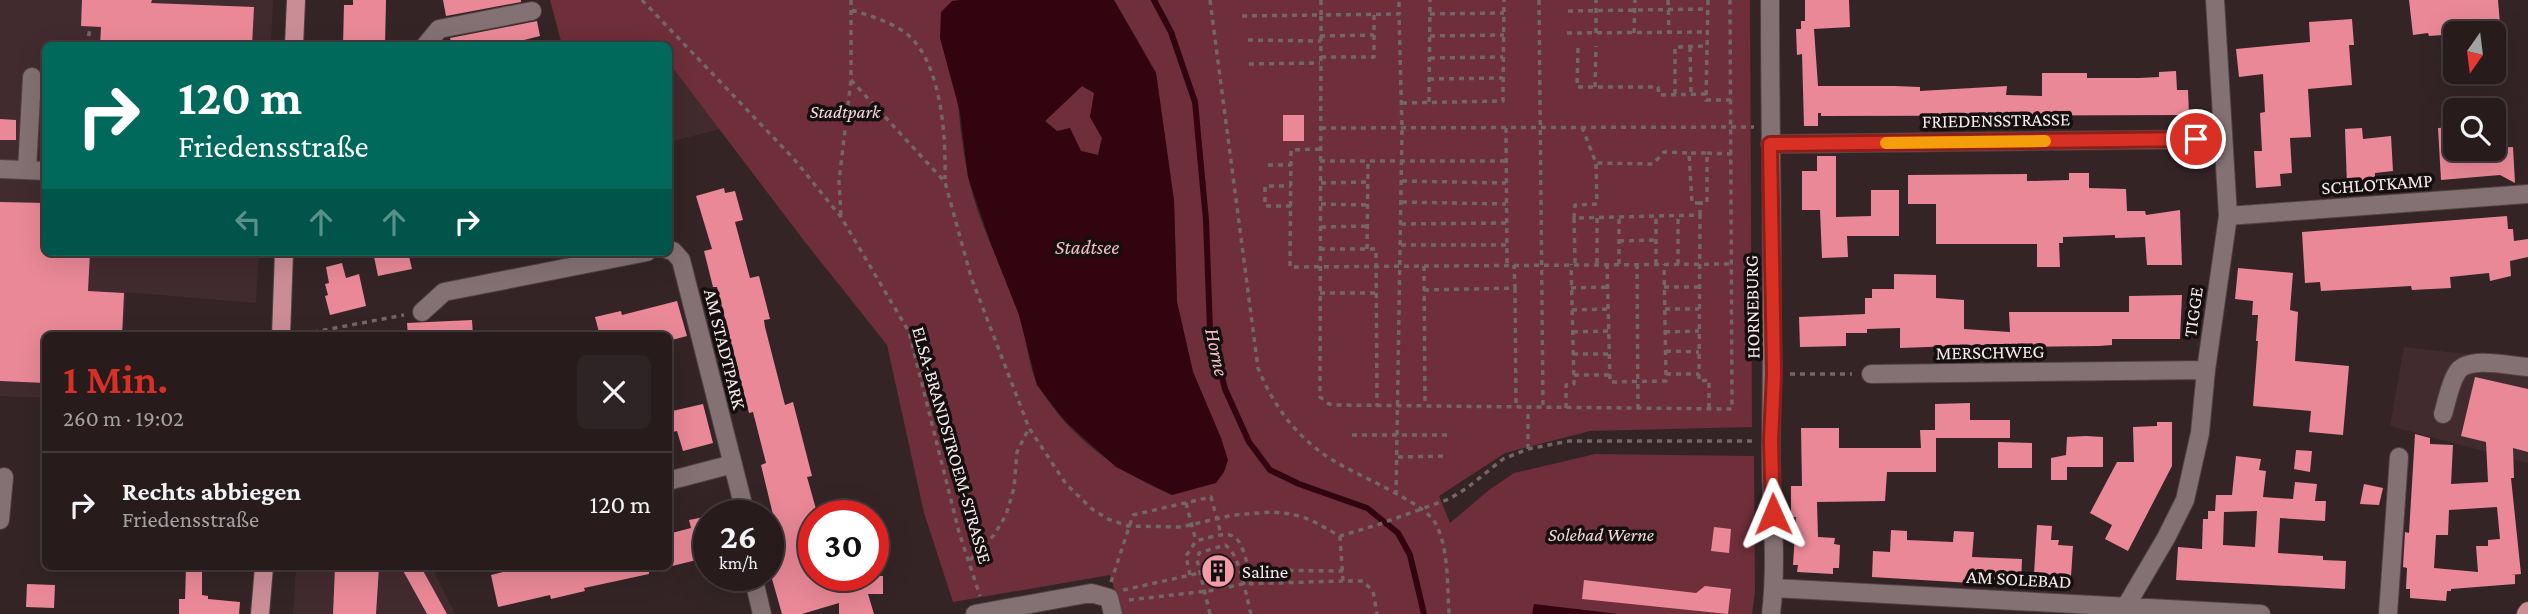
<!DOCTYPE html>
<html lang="de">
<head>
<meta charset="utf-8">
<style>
	:root { --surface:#271b1c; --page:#2f2425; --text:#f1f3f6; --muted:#a4a1a3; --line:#43393b; --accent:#d93025 }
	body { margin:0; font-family:"Crimson Pro",serif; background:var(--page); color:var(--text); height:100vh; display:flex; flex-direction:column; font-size:26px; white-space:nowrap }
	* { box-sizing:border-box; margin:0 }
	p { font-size:23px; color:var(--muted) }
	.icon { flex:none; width:38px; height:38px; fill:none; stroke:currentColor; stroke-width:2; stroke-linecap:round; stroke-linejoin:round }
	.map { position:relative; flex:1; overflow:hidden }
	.side { position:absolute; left:42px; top:332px; width:630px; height:238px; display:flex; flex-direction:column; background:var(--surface); border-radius:10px; box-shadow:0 7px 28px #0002,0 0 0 2px var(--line) }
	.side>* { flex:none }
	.banner { position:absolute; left:42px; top:42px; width:630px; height:214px; border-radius:10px; box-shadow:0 7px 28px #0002,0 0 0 2px var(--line); background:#00695c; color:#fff; overflow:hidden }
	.needle { width:46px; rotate:194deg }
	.controls { position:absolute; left:2443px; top:21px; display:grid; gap:14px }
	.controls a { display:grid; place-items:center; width:63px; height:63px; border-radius:10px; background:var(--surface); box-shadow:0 7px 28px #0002,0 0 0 2px var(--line); font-size:35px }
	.speed { position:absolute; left:693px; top:500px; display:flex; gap:14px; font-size:35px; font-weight:700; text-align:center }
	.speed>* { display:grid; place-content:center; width:91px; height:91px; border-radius:50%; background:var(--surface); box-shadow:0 7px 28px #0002,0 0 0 2px var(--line); line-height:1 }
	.speed small { font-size:18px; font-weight:400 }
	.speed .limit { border:10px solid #d22; background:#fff; color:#111 }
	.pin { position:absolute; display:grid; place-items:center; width:60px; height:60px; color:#fff; margin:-30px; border:4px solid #fff; border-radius:50%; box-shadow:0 2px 7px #0007 }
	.me { position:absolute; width:77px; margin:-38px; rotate:359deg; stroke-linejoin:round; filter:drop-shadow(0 0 5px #0008) }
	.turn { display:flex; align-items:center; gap:24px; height:147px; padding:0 21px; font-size:32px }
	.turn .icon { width:91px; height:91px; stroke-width:2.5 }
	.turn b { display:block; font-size:49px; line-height:60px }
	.lanes { display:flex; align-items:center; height:66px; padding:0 21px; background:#0003; justify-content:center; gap:35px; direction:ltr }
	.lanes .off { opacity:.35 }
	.round { display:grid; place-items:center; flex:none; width:74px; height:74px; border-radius:10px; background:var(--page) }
	.headline { display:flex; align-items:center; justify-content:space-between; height:119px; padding:0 21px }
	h1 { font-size:42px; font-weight:600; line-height:52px; color:var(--accent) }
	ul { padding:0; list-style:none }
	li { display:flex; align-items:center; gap:21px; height:105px; padding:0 21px; border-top:2px solid var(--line) }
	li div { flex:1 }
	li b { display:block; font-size:26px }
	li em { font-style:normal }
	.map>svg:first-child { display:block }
</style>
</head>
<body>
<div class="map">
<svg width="2528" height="614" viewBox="0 0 2528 614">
	<rect width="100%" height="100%" fill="#342426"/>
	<path fill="#422b2e" d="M0,0H273L271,45L46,46V252H259L256,303L126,292L123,336H46L45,398L0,396Z
		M669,63L720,129L669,142Z
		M2404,347L2528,361V463L2390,426Z
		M296,567H432L455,614H293Z"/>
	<path fill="#6e2e3a" d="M550,0H962L952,1C956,59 956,119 968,176C978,224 1004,269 1019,315C1026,335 1029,371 1039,387C1070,438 1118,472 1172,495L1221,438L1193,372L1177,302L1174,201L1156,73L1114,0H1750L1752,427L1590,431L1505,453L1439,496L1450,523L1489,490L1514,473L1595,454L1754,456L1755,592L1752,614H1122L1110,575L953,602L924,513L887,345L805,242L669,63L668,46L562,45Z
		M1082,86L1095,93L1090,117L1102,138L1098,155L1081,151L1045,121Z"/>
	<path fill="#310410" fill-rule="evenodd" d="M962,0H1114L1156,73L1174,201L1177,302L1193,372L1221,438L1228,460L1224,472L1216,483L1172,495L1116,467L1065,421L1037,385L1019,315L991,244L968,177L960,112L940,38L941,12L952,1ZM1082,86L1094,93L1090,117L1102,138L1098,155L1081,151L1070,128L1057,131L1045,121Z
		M1534,604L1618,614H1532Z"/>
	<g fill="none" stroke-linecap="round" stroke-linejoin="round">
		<path stroke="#310410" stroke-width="6" d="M1154,0L1171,32L1195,102L1206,220L1210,330L1225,389L1249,442L1270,470L1299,484L1367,508L1398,533L1410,555L1424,614"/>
	</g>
	<path fill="#ea8897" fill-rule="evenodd" d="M82,0H152L151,3L254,7L252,46H100L101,27L81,26Z
		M353,0H386L385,46H343L344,5H353Z
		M443,0H521V2L446,16Z
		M1805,0H1849L1850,27L1814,29L1818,86H1895L1920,87V91L2007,86L2006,95L2042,96V73H2087V78H2139L2159,77V72L2176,71L2177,90H2188L2189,115L1821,116V113H1818V126H1804L1802,54L1797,55L1796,29H1801V21H1805Z
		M2409,0H2498L2500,24L2469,27L2470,33L2429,36L2428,33L2413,35Z
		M2352,19L2354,45H2349L2352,85L2308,89L2311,137L2290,138L2292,173L2280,174L2281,186L2256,188L2254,151H2262L2260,113L2265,112L2263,74L2239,77L2236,49L2310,42L2309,22Z
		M537,21L540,36L500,46H452L450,38Z
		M1283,115H1304V141H1283Z
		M0,119L16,120V140H0Z
		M2455,127V149L2513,147L2515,183L2500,175L2441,180L2438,128Z
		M2362,128L2363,139L2391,136L2393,171L2375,173V184L2347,186L2345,129Z
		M1817,156H1836V217L1871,216V190H1899V236H1847L1848,257L1822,258L1820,210H1802V171H1817Z
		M2069,173H2089V188L2126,189L2127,211H2145L2146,215L2180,210L2182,265H2147L2145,237L2115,238V235L2063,237V243H2059L2060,267H2037V244H1936V204H1908V175L2027,174V181L2069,180Z
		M724,188L725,193L735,191L743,220L735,222L750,278L759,276L770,319L764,320L765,327L785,405L793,402L812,476L807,477L818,516H814V532L803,535L814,576L815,580L865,579V582V576H883V594H868L874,614H839V603L802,614H782L768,565V560L783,556L761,465L766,463L753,412L749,413L717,287H713L704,251L712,249L696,196Z
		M0,202L46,203V252H90L88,291L124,293L122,336H46V383L0,381Z
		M2507,216L2508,229H2513L2514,241L2528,239V257L2510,261L2511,276L2490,281L2489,273L2450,277L2451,288L2412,290L2411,286L2321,291L2320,282L2305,283L2302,232Z
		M373,252H408L412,269L378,276Z
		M342,263L346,278L359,274L366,306L330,315L325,296L328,295L325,284L329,283L326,267Z
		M2238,268L2293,273L2290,310L2298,312L2295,361L2349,366L2343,435L2309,432L2311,411L2253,406L2258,341H2256L2258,315H2252L2253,301L2235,299Z
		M1894,274L1936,275V298L1964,300V329L2010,332L2009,312H2129V296L2182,295L2180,339H2112V345L2099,346L2010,347V344L1900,348V328L1867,329V333H1846V346L1800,347L1799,317L1865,314V298H1872V289H1894Z
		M677,301L687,336L668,341V336H600L595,317L621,311L622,315Z
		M472,320L473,336H408L407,323Z
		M2475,377L2528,389V452L2513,448L2514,478H2511L2521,574L2511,575H2515V584L2451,589V591H2447L2446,601L2410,598V589H2406L2407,568L2403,567L2405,532L2409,533L2415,434L2430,438V444L2453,445L2451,484L2488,482L2486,442L2461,436ZM2497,507L2500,539L2488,540V546H2476L2478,572L2434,568L2436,535H2448L2449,510Z
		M1970,403V420H2010V438H1936V472H1887L1885,501L1817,502L1818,537L1835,538L1834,544L1840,545L1839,568H1833V574L1797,572L1798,565H1793L1796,517H1791V486H1802L1801,428H1839V448H1921L1920,430H1935V404Z
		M703,404L713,443L683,451L677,431L668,433V412Z
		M2157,422H2172V466L2128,551L2105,539L2112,525L2090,513L2117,462H2134L2133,427L2157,426Z
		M2086,436L2103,437V467H2067V480H2051V458L2066,455L2067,437Z
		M1998,442L2032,443V468H1998Z
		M2296,450L2312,451L2310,472L2294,469Z
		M2236,456L2261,459L2259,470L2266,471L2263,497L2293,499L2295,482L2317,484L2315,501H2326L2325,521L2280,518L2278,553L2323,556V560L2346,561L2345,589L2176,580L2178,547L2202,549L2203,519H2208V511H2215L2216,495H2232ZM2257,511L2255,547L2223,545L2224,512Z
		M2364,484L2383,488L2379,505L2360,504Z
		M709,516V557L668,567V534L691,528L689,520Z
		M2037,525L2052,526L2051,540H2059L2058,545L2073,546L2071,576L2034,574Z
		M1714,527L1731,529L1729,553L1711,551Z
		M1891,530L1907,531V540L1953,542L1954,531L1974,532L1972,557L2022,559L2021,586L1872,577L1873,551L1890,552Z
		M186,567L202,568V595L208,596V599L240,602L239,614H179V599H185Z
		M335,567H379L376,614H333Z
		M401,567H421L447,614H427Z
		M523,567H649V574L584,588L585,591L551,599L550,595L498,607L491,575Z
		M1584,580L1696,593L1705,586L1731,589L1728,614L1582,599Z
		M27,584L55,585L54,608L26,607Z"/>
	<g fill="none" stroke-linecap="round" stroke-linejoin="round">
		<g stroke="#504244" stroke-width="20">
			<path id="minor" d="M1770,0C1770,147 1774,293 1771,439C1770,498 1778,556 1771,614
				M425,46L439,29L532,11
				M1770,144L2223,139
				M0,169L46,171
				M27,170L32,77
				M2228,216L2528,194
				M668,250L673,251L681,260L746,516
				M422,312L444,292L647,252
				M1871,374L2206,370
				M2443,414C2447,401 2450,382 2458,371C2470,356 2510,366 2528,367
				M668,481L733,464
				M0,520L4,477
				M753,576L762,614
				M1774,588L2261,614
				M975,614L1091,593L1109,598L1113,614
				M2125,614L2126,606L2166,538L2185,500L2200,433L2206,370L2228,216L2215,0
				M2388,614L2399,457"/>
		</g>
		<g stroke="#504244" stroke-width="20">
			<path id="major" d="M294,46L296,0
				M281,336L284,252
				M260,614L264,567
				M2526,614L2528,611"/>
		</g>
		<path stroke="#746567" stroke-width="3.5" stroke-dasharray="5 5" stroke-linecap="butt" d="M642,0L794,159L841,217L909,332L959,532L980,596
			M851,0V80L945,182L971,277L1029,428L1066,484L1092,509L1108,519L1128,526L1181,527L1233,515L1272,512L1292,514L1311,520L1340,536L1377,525L1449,499L1467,488L1503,459L1528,449L1569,441H1752
			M1210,0L1258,368C1273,405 1296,437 1331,459C1353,474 1425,502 1436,524C1449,550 1447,585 1449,614
			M1321,0V15L1399,14V0
			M1539,0L1543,407
			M1668,0L1669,32
			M1708,0L1706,100H1731
			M852,10C871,16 891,22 907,34C942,63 946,138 945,179
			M1568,11L1707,9
			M1430,14L1504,13
			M1242,16L1321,15L1320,397L1329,404L1335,405L1732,409L1730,0
			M1567,33L1707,32
			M1596,33V0
			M1634,33L1635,0
			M1320,36L1374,35
			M1430,36L1504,35
			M1248,40L1321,41
			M87,46L90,28
			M1690,47L1691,94
			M1578,48L1577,87H1658L1659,95L1706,94
			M1321,57H1374V15
			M1430,58L1503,57
			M1249,64L1320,63
			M1429,79L1503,78
			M1595,87L1596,46
			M1675,94V47L1707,46
			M1429,102L1430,0
			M1402,103L1503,101L1504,0
			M1582,127L1596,163L1653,164L1664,152L1689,153
			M1321,128L1754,127
			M1506,128L1507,265
			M1320,149L1291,150L1290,267L1732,264
			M1707,153L1732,154
			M1320,161H1505
			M1268,165H1291
			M1402,181L1506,183
			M1321,183L1368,182
			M1402,202L1506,204
			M1321,204L1368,205
			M1291,206H1265V186H1291
			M841,215L839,181L851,80
			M1700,215V203H1707V153H1689L1692,203H1700
			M1574,218L1575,205L1597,204L1596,163
			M1597,218V264
			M1401,224L1507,223
			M1321,227L1368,226
			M1619,241L1656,240
			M1401,245H1507
			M1320,249H1376L1377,406
			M1367,249L1368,161
			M1575,263L1574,218L1700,215L1699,381L1709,380V409
			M1607,264L1610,382L1666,381L1664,264
			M1619,264V217
			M1637,264L1638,408
			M1656,264V217
			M1678,264V216
			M1424,266L1425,406
			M1664,287H1700
			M1515,288L1516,407
			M1571,288L1608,287
			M1424,290L1515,288L1514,265
			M1320,293H1377
			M1665,309H1699
			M1572,310L1608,309
			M1573,332L1609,331
			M1665,332L1699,331
			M303,334L404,315
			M1666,351L1699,352
			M1573,354H1609
			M1666,374H1699
			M1790,374H1852
			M1574,375H1610
			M1566,408V385L1574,384L1571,264
			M1352,435H1448
			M1528,449V407
			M1398,457L1447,456
			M1396,495L1402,129L1399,14
			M1186,503L1196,541
			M1340,536L1343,581H1363L1373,591L1377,614
			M970,560L994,535L1006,515L1014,488L1017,452L1029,428
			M1239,573L1249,570L1343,571
			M1190,575L1186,556L1196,541C1236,530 1238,530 1249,570
			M1111,582L1133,515L1211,497L1221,534
			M1229,587L1242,584L1343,581
			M1123,590L1200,573
			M1129,600L1216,590
			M1210,614L1197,560L1199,553L1225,545C1240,553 1246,597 1251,614"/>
		<use href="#minor" stroke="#847173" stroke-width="18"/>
		<use href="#major" stroke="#ca8d96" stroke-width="18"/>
	</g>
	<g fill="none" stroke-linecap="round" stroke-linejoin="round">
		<g stroke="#8d1f18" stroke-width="18">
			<path id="route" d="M1773,514L1771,441L1774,374L1770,144L2196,139"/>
		</g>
		<use href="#route" stroke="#d93025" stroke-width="12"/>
		<path stroke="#f59e0b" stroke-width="12" d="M1886,143L2045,141"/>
	</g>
	<defs>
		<g id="building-disc" transform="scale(1.75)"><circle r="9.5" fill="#f39aa7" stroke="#160f10"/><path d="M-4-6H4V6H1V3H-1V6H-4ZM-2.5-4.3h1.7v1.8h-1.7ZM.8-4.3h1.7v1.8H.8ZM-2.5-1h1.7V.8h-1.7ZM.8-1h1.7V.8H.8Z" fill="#111"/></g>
	</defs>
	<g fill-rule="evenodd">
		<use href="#building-disc" x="1218" y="571"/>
	</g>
	<g text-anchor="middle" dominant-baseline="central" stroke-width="7" stroke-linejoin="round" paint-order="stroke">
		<g font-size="19" font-style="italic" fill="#f6dbde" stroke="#160f10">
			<text x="845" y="111">Stadtpark</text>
			<text x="1601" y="534">Solebad Werne</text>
		</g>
		<g font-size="19" fill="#f7ebed" stroke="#160f10">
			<text transform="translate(1996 120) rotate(-1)">FRIEDENSSTRASSE</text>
			<text transform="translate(2377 184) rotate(-4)">SCHLOTKAMP</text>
			<text transform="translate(1752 307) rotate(-91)">HORNEBURG</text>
			<text transform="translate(2193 312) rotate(-82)">TIGGE</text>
			<text transform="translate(725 349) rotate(76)">AM STADTPARK</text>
			<text transform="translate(1990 352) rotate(-1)">MERSCHWEG</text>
			<text transform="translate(952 445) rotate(74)">ELSA-BRANDSTROEM-STRASSE</text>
			<text transform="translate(2019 579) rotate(3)">AM SOLEBAD</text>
		</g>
		<g font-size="19" fill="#f7ebed" stroke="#160f10" text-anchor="start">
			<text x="1242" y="571">Saline</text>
		</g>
		<g font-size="21" font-style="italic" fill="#f1bdc3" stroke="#160f10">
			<text x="1087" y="247">Stadtsee</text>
			<text transform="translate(1217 352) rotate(78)">Horne</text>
		</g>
	</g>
</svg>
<div class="controls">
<a><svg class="needle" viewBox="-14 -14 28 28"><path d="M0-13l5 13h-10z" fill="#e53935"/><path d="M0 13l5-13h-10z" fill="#a4a1a3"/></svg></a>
<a><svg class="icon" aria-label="search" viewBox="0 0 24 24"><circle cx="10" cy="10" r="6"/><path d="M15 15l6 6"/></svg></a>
</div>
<div class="speed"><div>26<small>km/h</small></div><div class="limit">30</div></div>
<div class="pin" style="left:2196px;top:139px;background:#d93025"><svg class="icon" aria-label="arrive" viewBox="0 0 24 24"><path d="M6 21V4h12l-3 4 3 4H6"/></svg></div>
<svg class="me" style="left:1773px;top:514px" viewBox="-20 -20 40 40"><path d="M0-17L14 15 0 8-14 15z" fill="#d93025" stroke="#fff" stroke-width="4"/></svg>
<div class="banner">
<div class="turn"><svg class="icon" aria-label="right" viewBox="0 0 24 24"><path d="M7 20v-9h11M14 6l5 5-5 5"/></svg><div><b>120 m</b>Friedensstraße</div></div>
<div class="lanes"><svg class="icon off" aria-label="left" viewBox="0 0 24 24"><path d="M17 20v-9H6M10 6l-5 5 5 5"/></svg><svg class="icon off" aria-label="ahead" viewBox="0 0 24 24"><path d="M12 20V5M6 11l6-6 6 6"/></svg><svg class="icon off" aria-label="ahead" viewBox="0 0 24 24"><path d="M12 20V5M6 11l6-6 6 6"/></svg><svg class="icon" aria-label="right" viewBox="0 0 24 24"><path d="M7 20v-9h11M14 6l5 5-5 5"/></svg></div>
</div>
<section class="side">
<div class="headline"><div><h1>1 Min.</h1><p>260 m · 19:02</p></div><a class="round"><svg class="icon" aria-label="close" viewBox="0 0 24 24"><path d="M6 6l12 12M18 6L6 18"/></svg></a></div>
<ul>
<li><svg class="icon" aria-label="right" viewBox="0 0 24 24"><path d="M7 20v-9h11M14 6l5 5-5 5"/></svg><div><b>Rechts abbiegen</b><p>Friedensstraße</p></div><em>120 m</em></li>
</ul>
</section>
</div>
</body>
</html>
